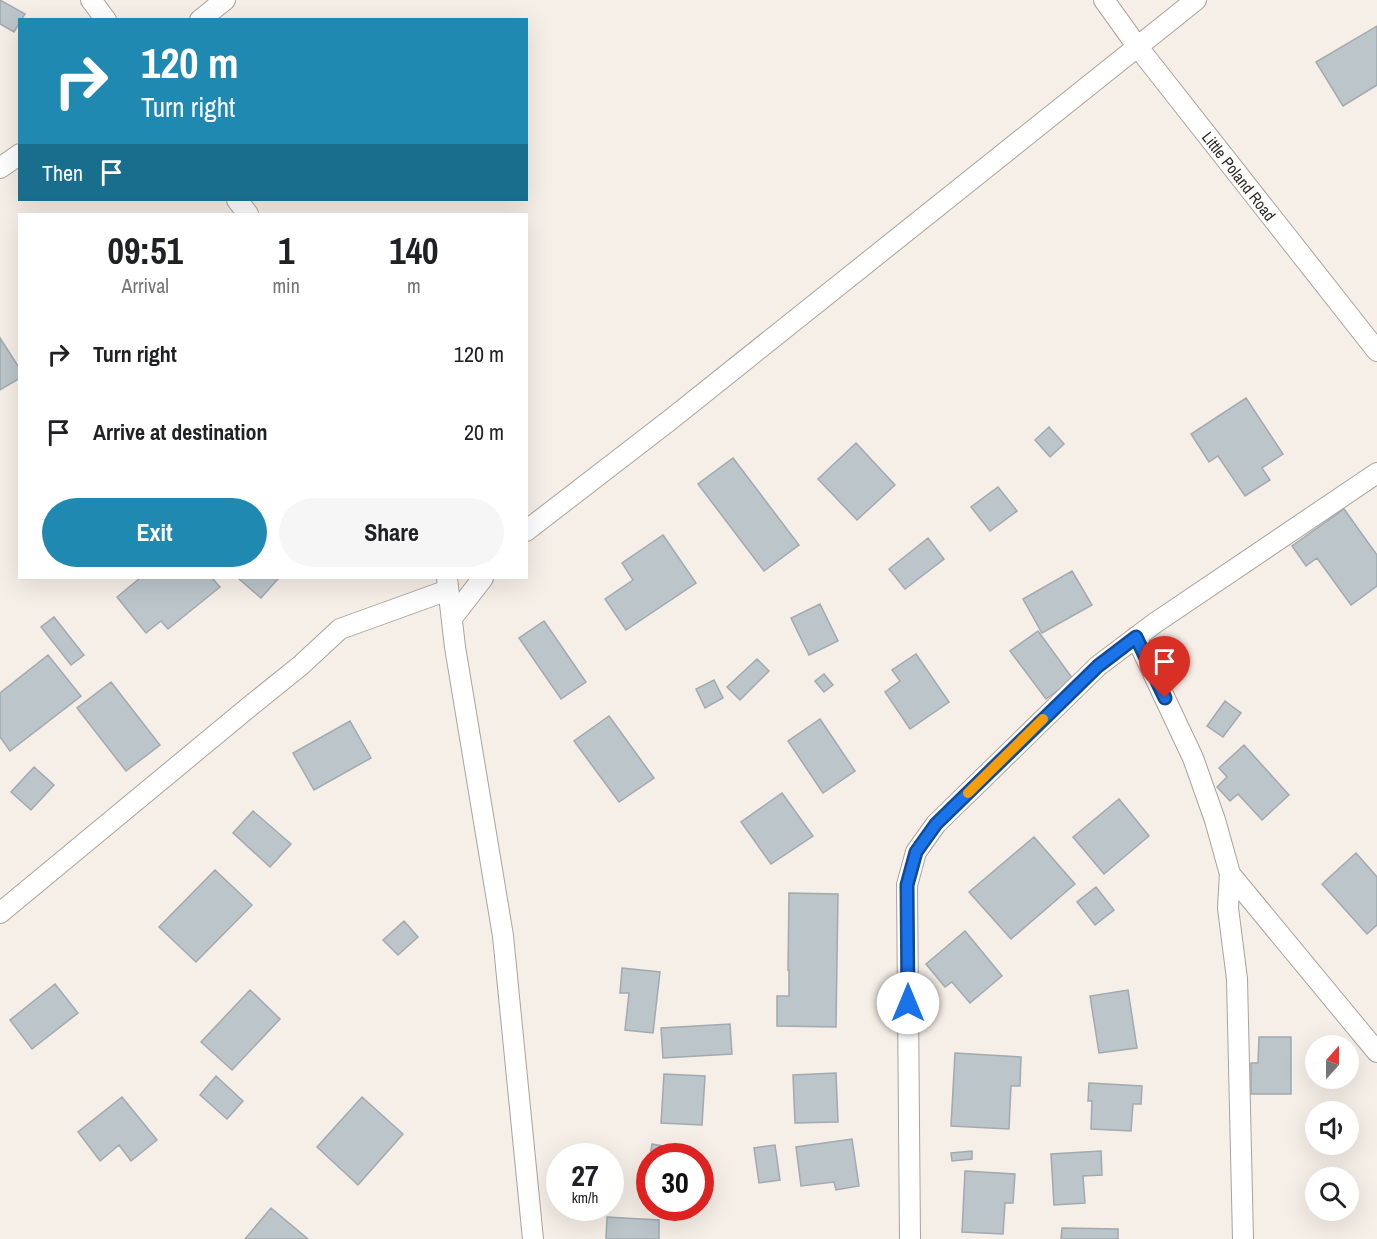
<!DOCTYPE html>
<html lang="en">
<head>
<meta charset="utf-8">
<style>
	:root { --surface:#fff; --page:#f6f6f6; --text:#202124; --muted:#757577; --accent:#2089b1 }
	body { margin:0; font-family:"Archivo Narrow",sans-serif; background:var(--page); color:var(--text); height:100vh; display:flex; flex-direction:column; font-size:22px; white-space:nowrap }
	* { box-sizing:border-box; margin:0 }
	p { font-size:20px; color:var(--muted) }
	.icon { flex:none; width:33px; height:33px; fill:none; stroke:currentColor; stroke-width:2; stroke-linecap:round; stroke-linejoin:round }
	.map { position:relative; flex:1; overflow:hidden }
	.details { position:absolute; left:18px; top:213px; width:510px; height:366px; display:flex; flex-direction:column; background:var(--surface); border-radius:0px; box-shadow:0 6px 24px #0002 }
	.details>* { flex:none }
	.top-card { position:absolute; left:18px; top:18px; width:510px; height:183px; border-radius:0px; box-shadow:0 6px 24px #0002; background:#2089b1; color:#fff; overflow:hidden }
	.needle { width:39px; rotate:21deg }
	.fabs { position:absolute; left:1305px; top:1035px; display:grid; gap:12px }
	.fabs a { display:grid; place-items:center; width:54px; height:54px; border-radius:50%; background:var(--surface); box-shadow:0 6px 24px #0002; font-size:30px }
	.speed { position:absolute; left:546px; top:1143px; display:flex; gap:12px; font-size:30px; font-weight:700; text-align:center }
	.speed>* { display:grid; place-content:center; width:78px; height:78px; border-radius:50%; background:var(--surface); box-shadow:0 6px 24px #0002; line-height:1 }
	.speed small { font-size:15px; font-weight:400 }
	.speed .limit { border:9px solid #d22; background:#fff; color:#111 }
	.pin { position:absolute; display:grid; place-items:center; width:51px; height:51px; color:#fff; margin:-62px -26px; border-radius:50% 50% 50% 0; rotate:-45deg; box-shadow:0 0 6px #0007 }
	.pin .icon { rotate:45deg }
	.me { position:absolute; width:66px; margin:-33px; rotate:0deg; stroke-linejoin:round; filter:drop-shadow(0 0 4px #0008) }
	.turn { display:flex; align-items:center; gap:21px; height:126px; padding:0 24px; font-size:27px }
	.turn .icon { width:78px; height:78px; stroke-width:2.5 }
	.turn b { display:block; font-size:42px; line-height:51px }
	.then { display:flex; align-items:center; height:57px; padding:0 24px; background:#0003; gap:12px; font-size:22px }
	.eta { display:flex; justify-content:space-evenly; align-items:center; height:102px; text-align:center }
	.eta b { font-size:36px; font-weight:700; line-height:42px }
	.cta { display:flex; gap:12px; margin-top:auto; padding:12px 24px }
	.cta a { flex:1; height:69px; border-radius:36px; background:var(--accent); color:#fff; font-size:24px; font-weight:700; line-height:69px; text-align:center }
	.cta a+a { background:var(--page); color:var(--text) }
	ul { padding:0; list-style:none }
	li { display:flex; align-items:center; gap:18px; height:78px; padding:0 24px }
	li div { flex:1 }
	li b { display:block; font-size:22px }
	li em { font-style:normal }
	.map>svg:first-child { display:block }
</style>
</head>
<body>
<div class="map">
<svg width="1377" height="1239" viewBox="0 0 1377 1239">
	<rect width="100%" height="100%" fill="#f6efe7"/>
	<path fill="#bbc5ca" stroke="#a0aaaf" stroke-width="1.5" d="M0,0L25,14L21,20H20V22L14,32L0,24Z
		M1377,26V85L1343,106L1316,62Z
		M0,338L20,369V378L0,390Z
		M1246,398L1283,454L1262,468L1270,480L1245,496L1218,456L1209,462L1191,434Z
		M1049,427L1064,444L1050,457L1035,440Z
		M856,443L895,485L857,520L818,479Z
		M733,458L799,545L764,571L698,484Z
		M998,487L1017,511L990,531L971,507Z
		M1344,509L1377,555V586L1351,605L1317,558L1306,566L1292,546Z
		M663,535L696,583L626,630L605,599L633,580L622,563Z
		M928,538L944,559L905,589L889,569Z
		M1072,571L1092,605L1042,633L1023,599Z
		M140,578H212L220,587L168,629L161,621L146,633L117,597Z
		M238,578H276L278,579L261,598Z
		M820,604L838,641L809,655L791,618Z
		M54,617L84,655L71,665L41,627Z
		M544,621L586,682L561,699L519,638Z
		M1038,631L1073,679L1046,699L1010,651Z
		M916,654L949,702L910,729L885,692L900,681L892,670Z
		M48,655L81,696L10,751L0,737V693Z
		M757,659L769,671L740,700L727,687Z
		M824,674L833,685L824,692L815,681Z
		M714,680L723,698L705,708L696,689Z
		M111,682L160,745L126,771L77,708Z
		M1225,701L1241,713L1223,737L1207,726Z
		M609,716L654,778L619,802L574,741Z
		M820,719L855,771L823,793L788,741Z
		M350,721L371,758L314,790L293,753Z
		M1244,745L1289,795L1262,820L1238,794L1230,801L1217,787L1227,777L1219,768Z
		M34,767L54,785L31,810L11,792Z
		M782,793L813,836L771,864L741,822Z
		M1119,799L1149,836L1104,874L1073,837Z
		M253,811L291,844L270,867L233,833Z
		M1034,837L1075,884L1011,939L969,892Z
		M1356,853L1377,877V925L1367,934L1322,884Z
		M215,870L252,905L196,962L159,927Z
		M1096,887L1114,910L1095,925L1077,902Z
		M789,893L838,894L836,1027L777,1026V996H789V970H788Z
		M404,921L418,937L398,955L383,940Z
		M965,931L1002,976L970,1003L952,982L945,987L926,964Z
		M622,968L660,972L653,1033L625,1030L629,993H620Z
		M55,984L78,1013L32,1049L10,1020Z
		M250,990L280,1019L232,1070L201,1042Z
		M1128,990L1137,1048L1099,1053L1090,996Z
		M730,1024L732,1054L663,1058L661,1028Z
		M1259,1037H1291V1094H1251V1063H1258Z
		M955,1053L1021,1057L1020,1086H1011L1009,1129L951,1126Z
		M836,1073L838,1122L795,1123L793,1075Z
		M664,1074L705,1076L702,1125L661,1123Z
		M216,1076L243,1101L227,1119L200,1095Z
		M1089,1083L1142,1086L1141,1104H1133L1131,1131L1091,1129L1092,1101H1088Z
		M122,1097L157,1140L131,1161L119,1145L100,1161L78,1132Z
		M362,1097L403,1134L358,1185L317,1147Z
		M852,1139L859,1186L836,1190L834,1182L801,1186L796,1147Z
		M652,1144L693,1151L692,1156H650V1192L644,1191Z
		M775,1145L780,1180L759,1183L754,1148Z
		M972,1151V1159L952,1161L951,1153Z
		M1101,1151L1102,1175L1083,1176L1085,1203L1054,1205L1051,1154Z
		M965,1171L1015,1174L1013,1203H1005L1003,1234L962,1232Z
		M271,1208L308,1239H245Z
		M607,1217L659,1220V1239H606Z
		M1062,1228L1118,1229V1239H1061Z"/>
	<g fill="none" stroke-linecap="round" stroke-linejoin="round">
		<g stroke="#aaa39c" stroke-width="22">
			<path id="minor" d="M91,0L106,20
				M1104,0L1137,46L1377,351
				M200,20L225,0
				M0,168L20,154
				M237,200L248,214
				M526,531L670,420L1196,0
				M447,578L455,647L503,936L533,1239
				M452,618L483,578
				M1136,637L1193,758L1215,820L1230,874L1228,908L1237,979L1243,1239
				M1230,874L1377,1052
				M0,913L249,707L300,666L340,629L448,590
				M910,1239L907,885L916,852L936,824L1098,666L1155,623L1377,473"/>
		</g>
		<use href="#minor" stroke="#fff" stroke-width="20"/>
	</g>
	<g fill="none" stroke-linecap="round" stroke-linejoin="round">
		<g stroke="#114b97" stroke-width="15">
			<path id="route" d="M908,1003L907,885L916,852L936,824L1098,666L1136,637L1165,698"/>
		</g>
		<use href="#route" stroke="#1a73e8" stroke-width="10"/>
		<path stroke="#f59e0b" stroke-width="10" d="M968,793L1043,719"/>
	</g>
	<g text-anchor="middle" dominant-baseline="central" stroke-width="4.5" stroke-linejoin="round" paint-order="stroke">
		<g font-size="16" fill="#2e2c29" stroke="#fff">
			<text transform="translate(1239 176) rotate(52)">Little Poland Road</text>
		</g>
	</g>
</svg>
<div class="fabs">
<a><svg class="needle" viewBox="-14 -14 28 28"><path d="M0-13l5 13h-10z" fill="#e53935"/><path d="M0 13l5-13h-10z" fill="#757577"/></svg></a>
<a><svg class="icon" aria-label="sound" viewBox="0 0 24 24"><path d="M4 9h4l5-4v14l-5-4H4zM17 9q2 3 0 6"/></svg></a>
<a><svg class="icon" aria-label="search" viewBox="0 0 24 24"><circle cx="10" cy="10" r="6"/><path d="M15 15l6 6"/></svg></a>
</div>
<div class="speed"><div>27<small>km/h</small></div><div class="limit">30</div></div>
<div class="pin" style="left:1165px;top:698px;background:#d93025"><svg class="icon" aria-label="arrive" viewBox="0 0 24 24"><path d="M6 21V4h12l-3 4 3 4H6"/></svg></div>
<svg class="me" style="left:908px;top:1003px" viewBox="-20 -20 40 40"><circle r="19" fill="#fff"/><path d="M0-13L10 11 0 6-10 11z" fill="#1a73e8"/></svg>
<div class="top-card">
<div class="turn"><svg class="icon" aria-label="right" viewBox="0 0 24 24"><path d="M7 20v-9h11M14 6l5 5-5 5"/></svg><div><b>120 m</b>Turn right</div></div>
<div class="then">Then<svg class="icon" aria-label="arrive" viewBox="0 0 24 24"><path d="M6 21V4h12l-3 4 3 4H6"/></svg></div>
</div>
<section class="details">
<div class="eta">
<div><b>09:51</b><p>Arrival</p></div>
<div><b>1</b><p>min</p></div>
<div><b>140</b><p>m</p></div>
</div>
<ul>
<li><svg class="icon" aria-label="right" viewBox="0 0 24 24"><path d="M7 20v-9h11M14 6l5 5-5 5"/></svg><div><b>Turn right</b></div><em>120 m</em></li>
<li><svg class="icon" aria-label="arrive" viewBox="0 0 24 24"><path d="M6 21V4h12l-3 4 3 4H6"/></svg><div><b>Arrive at destination</b></div><em>20 m</em></li>
</ul>
<div class="cta"><a>Exit</a><a>Share</a></div>
</section>
</div>
</body>
</html>
